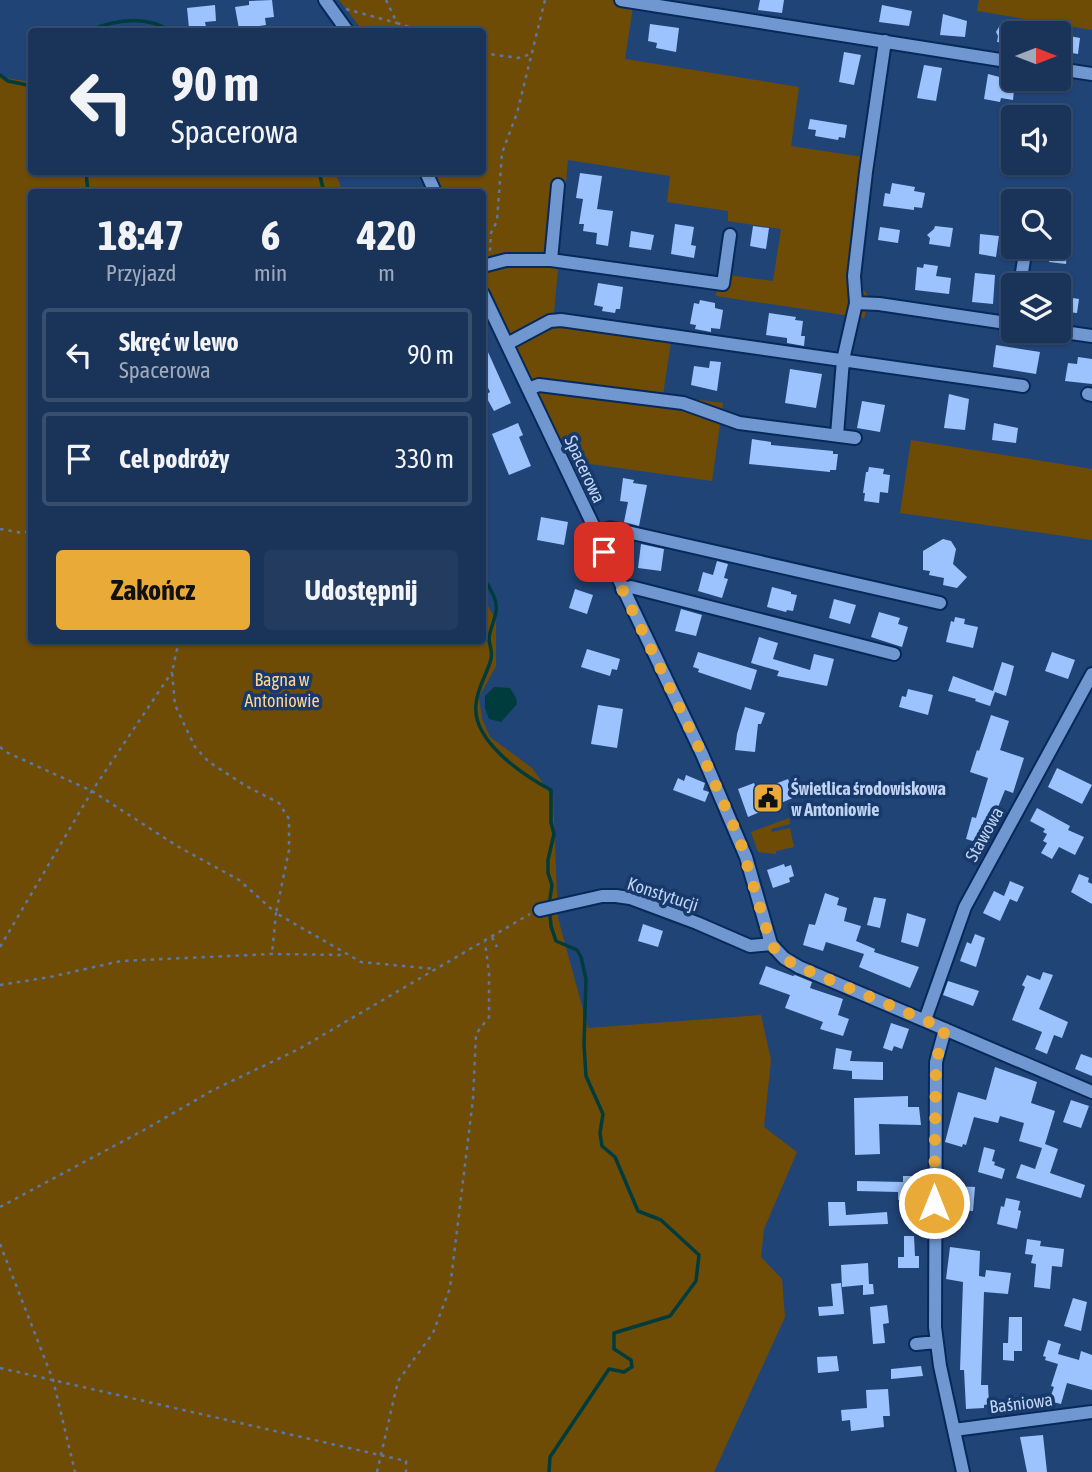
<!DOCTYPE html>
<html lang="pl">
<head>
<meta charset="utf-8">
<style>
	:root { --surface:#193359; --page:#223b5f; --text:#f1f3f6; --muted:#9faaba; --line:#374e6f; --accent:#eaaa38 }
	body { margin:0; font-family:"Asap Condensed",sans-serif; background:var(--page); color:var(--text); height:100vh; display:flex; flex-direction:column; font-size:26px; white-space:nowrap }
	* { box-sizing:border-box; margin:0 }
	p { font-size:23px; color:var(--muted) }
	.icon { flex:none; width:38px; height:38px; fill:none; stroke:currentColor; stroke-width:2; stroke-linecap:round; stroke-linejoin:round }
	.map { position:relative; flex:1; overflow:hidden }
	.drawer { position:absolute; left:28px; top:189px; width:458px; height:455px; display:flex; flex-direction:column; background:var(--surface); border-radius:7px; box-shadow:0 2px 5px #0004,0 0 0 2px var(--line) }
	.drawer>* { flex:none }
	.top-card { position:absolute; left:28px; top:28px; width:458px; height:147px; border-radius:7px; box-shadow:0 2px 5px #0004,0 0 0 2px var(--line); background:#193359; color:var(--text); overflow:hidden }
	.needle { width:46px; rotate:90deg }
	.controls { position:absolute; left:1001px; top:21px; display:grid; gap:14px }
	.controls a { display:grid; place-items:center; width:70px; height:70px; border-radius:7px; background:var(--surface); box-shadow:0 2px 5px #0004,0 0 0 2px var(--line); font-size:35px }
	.pin { position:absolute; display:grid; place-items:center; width:60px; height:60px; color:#fff; margin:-30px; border-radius:14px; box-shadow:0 4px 10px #0006 }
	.me { position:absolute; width:77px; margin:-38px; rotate:0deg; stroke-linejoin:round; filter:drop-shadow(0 0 5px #0008) }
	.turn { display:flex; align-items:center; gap:24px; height:147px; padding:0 28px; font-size:32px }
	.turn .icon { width:91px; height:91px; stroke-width:2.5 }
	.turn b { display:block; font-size:49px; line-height:60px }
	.eta { display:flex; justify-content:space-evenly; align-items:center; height:119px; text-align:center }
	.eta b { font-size:42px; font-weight:700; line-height:49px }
	.action { display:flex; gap:14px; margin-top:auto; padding:14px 28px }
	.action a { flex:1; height:80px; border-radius:7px; background:var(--accent); color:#111; font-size:28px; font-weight:700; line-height:80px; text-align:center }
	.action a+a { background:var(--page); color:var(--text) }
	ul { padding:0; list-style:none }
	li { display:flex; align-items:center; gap:21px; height:94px; margin:0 14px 10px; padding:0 14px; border:4px solid var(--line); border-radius:7px }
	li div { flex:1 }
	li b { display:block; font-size:26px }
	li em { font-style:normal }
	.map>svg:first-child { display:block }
</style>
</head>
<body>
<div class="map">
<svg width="1092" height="1472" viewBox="0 0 1092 1472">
	<rect width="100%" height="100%" fill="#214477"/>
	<path fill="#6f4c06" d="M339,0H634L625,59L799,87L791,146L876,159L859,284L870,298L864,318L716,296L719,274L773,281L781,229L728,221V211L667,202L670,176L568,160L553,323L671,342L663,395L723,403L712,481L569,461L483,280V192H442L432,172H483V32L363,31Z
		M979,0H1092V30L977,11Z
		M0,77L31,82L32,172H335L343,192H32V640H483V597L496,620V666L479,697L482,719L490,737L532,768L553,797L558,918L588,1028L761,1015L771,1060L764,1127L797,1152L764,1229L761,1257L782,1279L785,1317L714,1472H0Z
		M911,440L1092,469V540L900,513Z
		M789,818L790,824L771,829L772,832L790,828L794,847L776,851V854L758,852L751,832Z"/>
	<path fill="#003b3d" d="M494,687L510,688L516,698L517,704L501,722L489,719L485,708V696Z"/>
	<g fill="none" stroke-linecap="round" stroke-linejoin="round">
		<path stroke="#003b3d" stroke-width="3.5" d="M85,32C113,20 145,13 172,32
			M0,75L8,81L32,86
			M86,172L88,192
			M319,172L324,192
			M483,577C489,587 498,599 496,611C495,620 490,629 489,638C489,645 493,651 491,659C487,675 477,687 476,705C472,741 523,775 551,790V822L554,834L548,860V873L552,885L549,905L551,926L556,941L577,950L581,957L586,979L584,1045L586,1076L603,1114L600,1133L602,1146L615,1157L638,1211L661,1220L699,1255L696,1281L670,1316L614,1333V1349L631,1360L632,1367L624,1372L609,1369L550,1457L549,1472"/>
	</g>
	<path fill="#9cc3fd" d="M272,0L274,17L265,18L266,25L239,29L235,7L249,5V1Z
		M760,0H784L782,13L758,10Z
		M215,5L216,21L205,22L206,27L189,28L187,8Z
		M882,5L912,11L909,26L879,22Z
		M943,14L967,21L965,37L940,35Z
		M650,24L679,28L676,52L656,48L657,43L648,41Z
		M1000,25L1013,27V44L997,42L998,36L996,32Z
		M1059,34L1080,38L1078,54L1059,51Z
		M844,52L861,55L854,85L839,82Z
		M924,65L942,68L936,101L917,98Z
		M988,74L1015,81L1013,100L1001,98L1000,102L984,99Z
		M810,119L847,125L845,138L839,137L838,140L815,136L816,130L808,129Z
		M580,173L602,176L597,209L613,211L608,246L596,244L597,233L583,231L584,224H579L583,199L576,198Z
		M892,183L915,187L914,191L925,193L922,208L914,207V210L883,206L885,193L890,194Z
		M675,224L694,227L691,245L696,246L694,258L671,254Z
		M753,226L769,228L766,249L750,246Z
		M935,226L953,228L950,247L929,244L930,238L927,235L934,229Z
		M880,227L900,230L898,243L878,240Z
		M631,231L654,235L651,250L629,247Z
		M980,234L999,236L996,257L979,254Z
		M1051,247H1062L1067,253L1066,264L1049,262Z
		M924,264L938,266L936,276L951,278L949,294L915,290L917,267L923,268Z
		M975,273L995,275L993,304L972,302Z
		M598,283L623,287L620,309H616L615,313L602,311L603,307L594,305Z
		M1059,296L1079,299L1077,313L1059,311Z
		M700,300L715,303V308L723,310L720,329L711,328V332L695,329L696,325L690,324L694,303L699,304Z
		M769,313L796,317L795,320L803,321L801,336H805L804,346L787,343V338L766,335Z
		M483,341L511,403L494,411L485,395L490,392L483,377Z
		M996,345L1040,352L1036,374L993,367Z
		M1078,357L1092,359V384L1065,381L1068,363L1077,364Z
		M710,361L721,362L717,391L691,385L694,366L709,368Z
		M790,369L822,374L816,408L785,403Z
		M949,394L969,399L965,430L944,428Z
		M862,401L885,405L880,432L857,428Z
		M518,423L523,435L519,437L531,466L509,475L492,434Z
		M994,423L1018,428L1016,443L992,440Z
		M752,439L771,442V445L833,451V454H838L836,470H830V472L749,464Z
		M869,467L884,469L883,474L890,475L888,493L880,492L879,503L864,501L865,493H863L866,472H868Z
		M623,478L634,480L633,483L647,485L639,526L624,522L628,502L620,501Z
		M541,517L568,522L564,545L537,540Z
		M943,539L951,541L956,549L953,564L967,577L957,588L943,585L944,578L929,575L930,571L923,570V551Z
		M641,544L664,549L661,571L638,568Z
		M717,561L728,564L724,578L728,579L722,598L698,591L703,572L713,575Z
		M772,587L791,592V594L797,595L793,611L787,610L786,612L767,607Z
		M575,589L593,595L587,614L569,608Z
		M834,599L856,605L850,624L829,618Z
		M681,609L702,615L696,636L675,631Z
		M879,612L900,618L898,624L908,627L902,647L871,637Z
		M955,617L965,619L964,624L978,627L973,648L946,642L951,621L954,622Z
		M759,637L778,643L773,659L810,670L814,654L834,659L827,686L777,676L779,671L751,663Z
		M587,649L620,659L617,670L612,669L610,676L581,667Z
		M698,652L757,670L751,690L698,672L699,669L693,667Z
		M1052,652L1075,660L1068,679L1045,671Z
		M1002,662L1014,666L1010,682L1006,696L995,692L990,706L975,701L976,699L948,691L953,676L993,691Z
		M908,689L933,695L928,715L899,707L902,696L906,697Z
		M598,705L623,709L617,748L591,744Z
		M745,707L765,713L761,724H758L755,752L735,750L737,734Z
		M991,715L1009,721L1000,750L1024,758L1013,793L1005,790L983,844L966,839L972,817L976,818L988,778L970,772L977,750L979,751Z
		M1057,768L1092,785L1082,804L1048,787Z
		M686,775L705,783L703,790L709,792L705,802L673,790L678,778L684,781Z
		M788,779L795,797L748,817L738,789L754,783L757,791Z
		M1037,808L1070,826L1068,830L1084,837L1075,855L1059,847L1052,859L1041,853L1047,843L1043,841L1047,834L1043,832L1045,829L1030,821Z
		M784,864L785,867L791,865L794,876L789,878L790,882L773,888L767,870Z
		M1079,874L1089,878L1088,882L1092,884V904L1071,892Z
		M1010,881L1024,887L1017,902L1010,899L1000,921L983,913L994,891L1004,896Z
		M825,893L839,898L837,905L847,908L844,921L861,926L856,941L875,949L874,952L919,967L910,988L859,967L864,954L826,942L823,951L803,945L809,924L815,925Z
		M874,897L886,899L880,928L867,925Z
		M907,913L926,919L918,947L901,942Z
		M643,924L663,931L658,947L638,941Z
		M975,934L985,938L976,967L960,961L967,942L971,944Z
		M766,966L793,976L795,975L812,982L810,988L843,999L838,1015L849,1019L843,1036L820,1029L823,1022L785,1008L790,995L759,984Z
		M1043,972L1053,975L1039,1009L1068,1022L1062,1038L1054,1035L1047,1054L1035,1049L1042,1032L1012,1020L1025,987L1022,985L1027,975L1040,980Z
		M948,981L979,991L973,1006L943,995Z
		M891,1023L909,1029L902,1049L894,1046L892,1051L883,1048Z
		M836,1048L852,1051L850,1061L883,1062V1080L852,1079V1071L833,1069Z
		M1081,1054L1092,1058V1076L1075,1069Z
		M995,1067L1037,1082L1031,1103L1055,1111L1045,1144L1058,1149L1050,1173L1085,1185L1081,1198L1016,1178L1021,1164L1035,1169L1042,1148L1019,1141L1024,1123L1000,1116L998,1123L974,1117L966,1145L963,1144L962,1147L945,1142L958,1092L986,1100Z
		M908,1096V1107H919L921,1125L879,1124L880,1154L855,1155L854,1098Z
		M1071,1100L1089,1106L1081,1128L1063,1122Z
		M984,1147L995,1150L992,1161L995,1162L994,1165L1005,1169L1002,1179L978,1172Z
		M903,1176H916V1182H921V1201L898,1200V1192L857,1191V1181L903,1182Z
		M955,1186L975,1187L973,1211L954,1210Z
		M1006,1198L1020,1201L1018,1210L1021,1211L1017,1229L997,1224L1001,1206L1004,1207Z
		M828,1202H845L846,1215L887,1212L888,1224L829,1226Z
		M904,1236H914L915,1256H919V1268H898V1257H904Z
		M1027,1239L1041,1241L1040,1246L1064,1249L1062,1267L1052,1266L1050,1289L1034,1287L1036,1264L1031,1263L1033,1255L1025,1254Z
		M950,1247L980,1251L979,1276L985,1277L986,1270L1011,1273L1008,1294L984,1292L981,1385H988L989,1404L984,1405V1408L966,1409L964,1370H960L963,1282L946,1279Z
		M868,1263L869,1284H873L874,1294L863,1295V1285L842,1287L841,1265Z
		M841,1283L844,1314L819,1316L818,1307L833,1306L831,1284Z
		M1073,1298L1087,1302L1081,1331L1064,1326Z
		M887,1305L889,1323L883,1324L885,1343L873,1344L870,1307Z
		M1009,1317H1022V1351H1014V1361L1003,1360V1343H1008Z
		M1048,1340L1061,1344L1058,1354L1079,1360L1081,1351L1092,1355V1390L1067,1383L1061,1404L1049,1401L1054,1387L1051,1386L1058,1364L1045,1360L1046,1357L1043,1356Z
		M837,1356L839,1371L818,1373L817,1357Z
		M921,1366L923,1376L891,1379V1369Z
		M888,1389L890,1416H883L884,1427L851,1431L850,1420L842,1421L841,1410L867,1408L866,1390Z
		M1043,1435L1047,1472H1027L1020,1437Z"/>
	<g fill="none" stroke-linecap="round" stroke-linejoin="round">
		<g stroke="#062959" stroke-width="16">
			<path id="minor" d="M325,0L348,32
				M621,0L1013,62
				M1059,69L1092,74
				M426,172L435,192
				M551,260L558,185
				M483,266L506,260H551L723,284L730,235
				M1020,285L1026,247
				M483,294L702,754L746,857L771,944L784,958L799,967L1092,1092
				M856,303L854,276L866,172L885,41
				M1057,331L1092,336
				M507,344L550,321L561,320L1023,386
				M528,389L539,385L683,403L739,423L855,438
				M1088,394L1092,395
				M837,435L843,360L856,303L879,304L1013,324
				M595,533L610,528L940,603
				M622,589L631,587L894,654
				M540,910L602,896H616L630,898L697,923L750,946L771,944
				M925,1020L965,907L1092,674
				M945,1029L936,1062L935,1327L940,1366L963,1472
				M916,1344L936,1342
				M954,1430L1092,1412"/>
		</g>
		<path stroke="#5a78a3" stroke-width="2.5" stroke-dasharray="3.5 5" stroke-linecap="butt" d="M386,0L397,23L425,32
			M346,9L397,23
			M483,53L518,58L531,54
			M490,251L491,233L497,221L502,153L517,113L545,0
			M0,529L23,533L32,530
			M179,640L172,672L175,705L195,747L209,762L246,786L279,803L289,819V850L276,913L361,962L435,969
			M0,747L6,752L92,791L177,846L239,880L276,913L272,954
			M492,937L497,947
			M0,947L92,791L172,672
			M0,985L50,977L121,961L272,954L345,955
			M0,1207L144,1130L213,1090L299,1049L530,914
			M0,1244L53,1380L75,1472
			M0,1368L406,1461V1472
			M377,1472L398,1381L433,1333L450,1288L473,1099L476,1034L489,1017V973L485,942"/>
		<use href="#minor" stroke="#7097d0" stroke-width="12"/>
	</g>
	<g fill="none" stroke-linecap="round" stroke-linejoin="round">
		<path stroke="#eaaa38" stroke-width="12" stroke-dasharray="0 21.6" d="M604,552L702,754L740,841L771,944L779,954L793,964L945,1029L936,1062L934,1203"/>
	</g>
	<defs>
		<g id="civic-square" transform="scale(1.575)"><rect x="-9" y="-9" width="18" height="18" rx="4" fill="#eaaa38" stroke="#17396b"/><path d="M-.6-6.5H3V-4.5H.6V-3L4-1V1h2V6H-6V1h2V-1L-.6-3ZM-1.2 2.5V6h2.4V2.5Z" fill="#111"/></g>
	</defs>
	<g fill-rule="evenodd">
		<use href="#civic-square" x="768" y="798"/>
	</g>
	<g text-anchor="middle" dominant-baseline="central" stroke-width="7" stroke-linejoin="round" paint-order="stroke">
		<g font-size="18" fill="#c0d4f2" stroke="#17396b">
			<text transform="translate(585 469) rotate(65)">Spacerowa</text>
			<text transform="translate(984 834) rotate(-61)">Stawowa</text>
			<text transform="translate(663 894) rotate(18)">Konstytucji</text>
			<text transform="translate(1021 1403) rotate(-7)">Baśniowa</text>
		</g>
		<g font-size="18" fill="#ffd38f" stroke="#17396b">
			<text x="282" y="679">Bagna w<tspan x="282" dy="21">Antoniowie</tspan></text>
		</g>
		<g font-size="18" font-weight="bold" fill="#c0d4f2" stroke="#17396b" text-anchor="start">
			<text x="791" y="788">Świetlica środowiskowa<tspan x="791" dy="21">w Antoniowie</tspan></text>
		</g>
	</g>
</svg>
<div class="controls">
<a><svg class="needle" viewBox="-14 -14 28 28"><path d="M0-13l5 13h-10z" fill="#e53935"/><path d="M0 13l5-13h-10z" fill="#9faaba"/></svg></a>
<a><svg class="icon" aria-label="sound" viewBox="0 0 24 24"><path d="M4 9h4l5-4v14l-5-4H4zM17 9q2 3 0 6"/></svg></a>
<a><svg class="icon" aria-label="search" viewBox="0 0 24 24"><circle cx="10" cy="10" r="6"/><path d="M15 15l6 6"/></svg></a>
<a><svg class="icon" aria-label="layers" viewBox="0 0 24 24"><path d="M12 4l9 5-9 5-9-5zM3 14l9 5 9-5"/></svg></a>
</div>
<div class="pin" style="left:604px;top:552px;background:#d93025"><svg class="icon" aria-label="arrive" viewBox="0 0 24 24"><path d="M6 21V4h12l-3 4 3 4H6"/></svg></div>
<svg class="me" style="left:934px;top:1203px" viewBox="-20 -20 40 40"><circle r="17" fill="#eaaa38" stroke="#fff" stroke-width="3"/><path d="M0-11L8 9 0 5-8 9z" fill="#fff"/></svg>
<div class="top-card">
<div class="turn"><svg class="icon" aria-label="left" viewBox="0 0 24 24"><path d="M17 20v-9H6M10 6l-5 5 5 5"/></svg><div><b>90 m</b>Spacerowa</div></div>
</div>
<section class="drawer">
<div class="eta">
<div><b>18:47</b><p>Przyjazd</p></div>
<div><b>6</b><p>min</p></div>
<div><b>420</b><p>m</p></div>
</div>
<ul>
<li><svg class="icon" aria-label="left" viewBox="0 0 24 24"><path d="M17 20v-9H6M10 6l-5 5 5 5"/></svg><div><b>Skręć w lewo</b><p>Spacerowa</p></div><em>90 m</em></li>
<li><svg class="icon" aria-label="arrive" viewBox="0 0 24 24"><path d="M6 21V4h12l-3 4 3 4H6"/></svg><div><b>Cel podróży</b></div><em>330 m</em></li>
</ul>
<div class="action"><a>Zakończ</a><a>Udostępnij</a></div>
</section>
</div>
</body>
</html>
